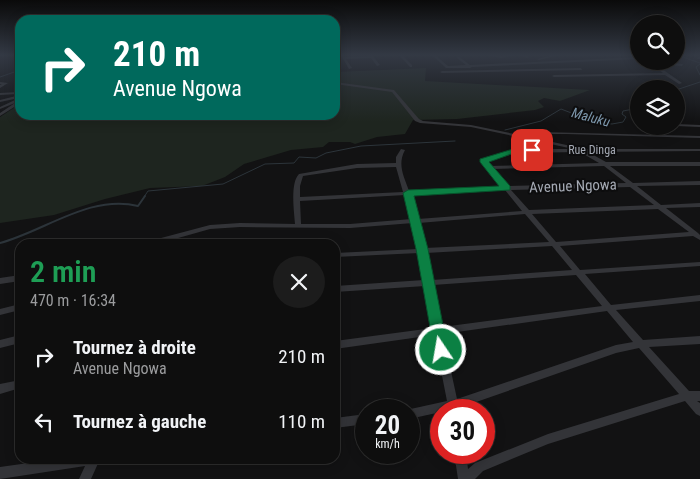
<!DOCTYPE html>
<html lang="fr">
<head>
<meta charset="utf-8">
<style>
	:root { --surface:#0e0e0e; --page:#1c1c1c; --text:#f1f3f6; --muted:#9b9c9e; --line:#2e2e2e }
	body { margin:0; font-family:"Roboto Condensed",sans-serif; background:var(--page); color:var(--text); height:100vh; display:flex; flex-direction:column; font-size:19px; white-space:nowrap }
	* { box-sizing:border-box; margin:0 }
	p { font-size:16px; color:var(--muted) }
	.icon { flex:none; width:28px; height:28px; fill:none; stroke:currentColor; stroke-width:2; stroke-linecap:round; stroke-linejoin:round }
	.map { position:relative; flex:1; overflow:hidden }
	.sheet { position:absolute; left:15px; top:239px; width:325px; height:225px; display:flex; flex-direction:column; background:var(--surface); border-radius:15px; box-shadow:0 2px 12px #0003,0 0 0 1px var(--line) }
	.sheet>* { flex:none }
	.banner { position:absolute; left:15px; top:15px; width:325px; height:105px; border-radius:15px; box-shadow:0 2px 12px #0003,0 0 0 1px var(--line); background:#00695c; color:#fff; overflow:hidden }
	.tools { position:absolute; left:630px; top:15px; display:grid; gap:10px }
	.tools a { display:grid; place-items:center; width:55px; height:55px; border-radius:50%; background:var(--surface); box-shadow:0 2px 12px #0003,0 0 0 1px var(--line); font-size:25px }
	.speed { position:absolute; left:355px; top:399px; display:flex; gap:10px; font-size:25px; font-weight:700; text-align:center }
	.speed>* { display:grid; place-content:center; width:65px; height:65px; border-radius:50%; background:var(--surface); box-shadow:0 2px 12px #0003,0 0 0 1px var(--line); line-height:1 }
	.speed small { font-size:12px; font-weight:400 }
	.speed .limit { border:8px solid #d22; background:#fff; color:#111 }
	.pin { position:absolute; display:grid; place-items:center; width:42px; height:42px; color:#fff; margin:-21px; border-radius:10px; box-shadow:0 2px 8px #0006 }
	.me { position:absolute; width:55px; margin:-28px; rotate:348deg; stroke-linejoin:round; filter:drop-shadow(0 0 4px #0008) }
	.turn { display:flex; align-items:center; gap:18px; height:105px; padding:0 15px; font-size:22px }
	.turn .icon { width:65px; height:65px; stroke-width:2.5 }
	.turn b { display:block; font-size:35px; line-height:42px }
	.round { display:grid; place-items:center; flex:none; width:52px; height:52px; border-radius:26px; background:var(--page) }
	.headline { display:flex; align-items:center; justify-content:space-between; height:85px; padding:0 15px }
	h1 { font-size:30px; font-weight:600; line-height:38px; color:#1e9e55 }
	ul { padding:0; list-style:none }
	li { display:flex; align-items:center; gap:15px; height:65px; padding:0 15px }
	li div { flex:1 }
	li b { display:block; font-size:19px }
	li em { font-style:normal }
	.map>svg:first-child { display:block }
</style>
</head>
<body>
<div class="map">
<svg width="700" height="479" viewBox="0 0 700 479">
	<rect width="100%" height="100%" fill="#121213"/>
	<path fill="#1e251f" d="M426,68L425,81L590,90L560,101L544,98L538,101L544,107L535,110L457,119L413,120L405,134L377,137L355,144L350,142H329L323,147L291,150L244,164L225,177L202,186L150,188L105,199L54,215L0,223V117L20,104V115H335V72Z"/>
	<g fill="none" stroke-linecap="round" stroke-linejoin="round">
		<path stroke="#2c343a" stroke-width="1" d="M677,55L700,63
			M700,64L696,67L700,75
			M0,77L20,70
			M676,90L700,82
			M505,130L541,121L561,109L595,122L612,124L623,122L626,117L622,114L623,111L639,108
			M144,197L148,191L223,184L265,164L294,163L299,157L316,158L326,153L361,146L455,141"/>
		<path stroke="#2c343a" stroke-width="2" d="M0,243C45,231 90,194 138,206L145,196"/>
		<path fill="#333438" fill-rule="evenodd" d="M341,55H344L345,57L369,56V55H372L380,65L377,66L371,58L346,59L352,68L349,69Z
			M399,55H402L412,65V67H410Z
			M432,55H435L448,66L466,65L457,58L458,56L470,65L639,57V59L472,67L470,68H446Z
			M488,55L501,56L516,55L501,58Z
			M519,55H524L529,57L527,58Z
			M553,55H559L539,60L537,59Z
			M698,57H700V59H697Z
			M648,61L683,64L682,66L655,64L682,83L679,84L665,75L554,77L552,76L554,75L663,73Z
			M581,68L582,70L442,73L440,72L442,71Z
			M0,82L8,83L0,88V85L2,84H0Z
			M335,82L394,90L419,119L423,121L471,125L524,136L541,132L700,136V138L566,134H541L530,137L571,146V148H569L471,127L420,123L415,121L392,92L335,84Z
			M18,92V94H17L0,95V93Z
			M20,95V97L17,98L19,104L0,116V113L15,103L0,109V107L15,100L14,99L0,102V100Z
			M676,124L700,125V127L676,126Z
			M401,149L405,150C397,165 404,176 409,191L502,187L480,161L517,149H700V151L588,152L606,162H700V166H610L633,183L700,181V185L637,186L661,205L700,203V207L666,208L698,233L700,235V240L693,236L560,246L580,270L700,262V266L585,274L611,305L700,295V301L616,310L643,340L700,336V344L649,347L689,391H700V401H697L700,403V416L696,414L685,401L548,444L483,471L475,479H458L454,452H466L468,469L475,463L548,434L679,394L639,348L616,353L459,408V410H441V412L409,419V410H406L447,401L434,335L335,349V341L433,328L425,286L335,292V286L424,280L419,253L335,257V253L418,249L413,223L350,228L240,227L210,229L157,244H145L146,242L210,225L240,223L295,224C294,211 290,183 299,174L357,164L396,163V157ZM580,152L599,163L490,166L486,162L517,153ZM604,166L626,183L508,186L493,169ZM396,167L403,192L300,197V186L303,176L357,168ZM630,187L654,205L529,210L511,190ZM505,190L522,211L418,219L410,195ZM405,195L412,219L350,224H301L300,201ZM658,209L689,232L556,242L532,214ZM525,214L549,242L425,248L419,223ZM552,246L572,270L432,280L426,253ZM576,275L602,306L442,327L433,285ZM607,311L633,342L616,345L457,399L443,334Z
			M20,275V281L0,284V278Z
			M20,304V310L0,315V309Z
			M20,335V343L0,348V340Z
			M20,380V388L0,394V384Z
			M366,414V424L335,428V418Z
			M57,459H100L91,479H79L85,466L0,479V467Z"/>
	</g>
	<linearGradient id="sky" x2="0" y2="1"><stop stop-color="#0a0a0a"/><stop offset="0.45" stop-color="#333944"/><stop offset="1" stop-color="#333944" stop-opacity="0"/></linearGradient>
	<rect width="700" height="122" fill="url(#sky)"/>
	<path fill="#0b8043" stroke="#07532c" d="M532,148L537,150L535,152L514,153L489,162L510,186V190L414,196L428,249L448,350L446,355L441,356L435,355L416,249L403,193L408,190L499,186L480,162V159L513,149Z"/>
	<g text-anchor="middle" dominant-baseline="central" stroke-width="4" stroke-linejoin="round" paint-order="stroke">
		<g font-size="12" fill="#a4a9b3" stroke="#0d0d0e">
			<text x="592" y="150">Rue Dinga</text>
		</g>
		<g font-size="14" font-style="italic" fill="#7d97ac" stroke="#0d0d0e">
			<text transform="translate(591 117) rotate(15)">Maluku</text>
		</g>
		<g font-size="15" fill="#a4a9b3" stroke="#0d0d0e">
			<text transform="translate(573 186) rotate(-2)">Avenue Ngowa</text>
		</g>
	</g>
</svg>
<div class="tools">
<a><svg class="icon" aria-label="search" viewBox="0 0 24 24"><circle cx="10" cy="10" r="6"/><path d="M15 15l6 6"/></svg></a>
<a><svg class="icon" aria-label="layers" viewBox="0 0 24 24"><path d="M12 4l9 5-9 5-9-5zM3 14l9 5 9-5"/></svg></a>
</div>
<div class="speed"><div>20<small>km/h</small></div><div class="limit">30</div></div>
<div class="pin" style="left:532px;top:150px;background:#d93025"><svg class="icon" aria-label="arrive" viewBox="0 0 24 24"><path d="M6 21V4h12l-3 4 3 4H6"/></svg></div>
<svg class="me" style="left:441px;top:350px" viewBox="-20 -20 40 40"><circle r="17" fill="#0b8043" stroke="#fff" stroke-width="3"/><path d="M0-11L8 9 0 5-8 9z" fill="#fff"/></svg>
<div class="banner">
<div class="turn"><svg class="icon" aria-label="right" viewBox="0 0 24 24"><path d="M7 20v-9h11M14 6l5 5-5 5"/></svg><div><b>210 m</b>Avenue Ngowa</div></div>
</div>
<section class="sheet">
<div class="headline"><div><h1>2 min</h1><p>470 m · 16:34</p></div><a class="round"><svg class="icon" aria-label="close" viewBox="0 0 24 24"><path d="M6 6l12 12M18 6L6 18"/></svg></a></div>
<ul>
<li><svg class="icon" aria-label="right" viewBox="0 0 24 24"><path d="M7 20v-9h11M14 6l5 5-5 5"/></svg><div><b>Tournez à droite</b><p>Avenue Ngowa</p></div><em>210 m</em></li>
<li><svg class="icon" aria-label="left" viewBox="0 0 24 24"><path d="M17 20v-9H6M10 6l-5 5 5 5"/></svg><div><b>Tournez à gauche</b></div><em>110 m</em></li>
</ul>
</section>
</div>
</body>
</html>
